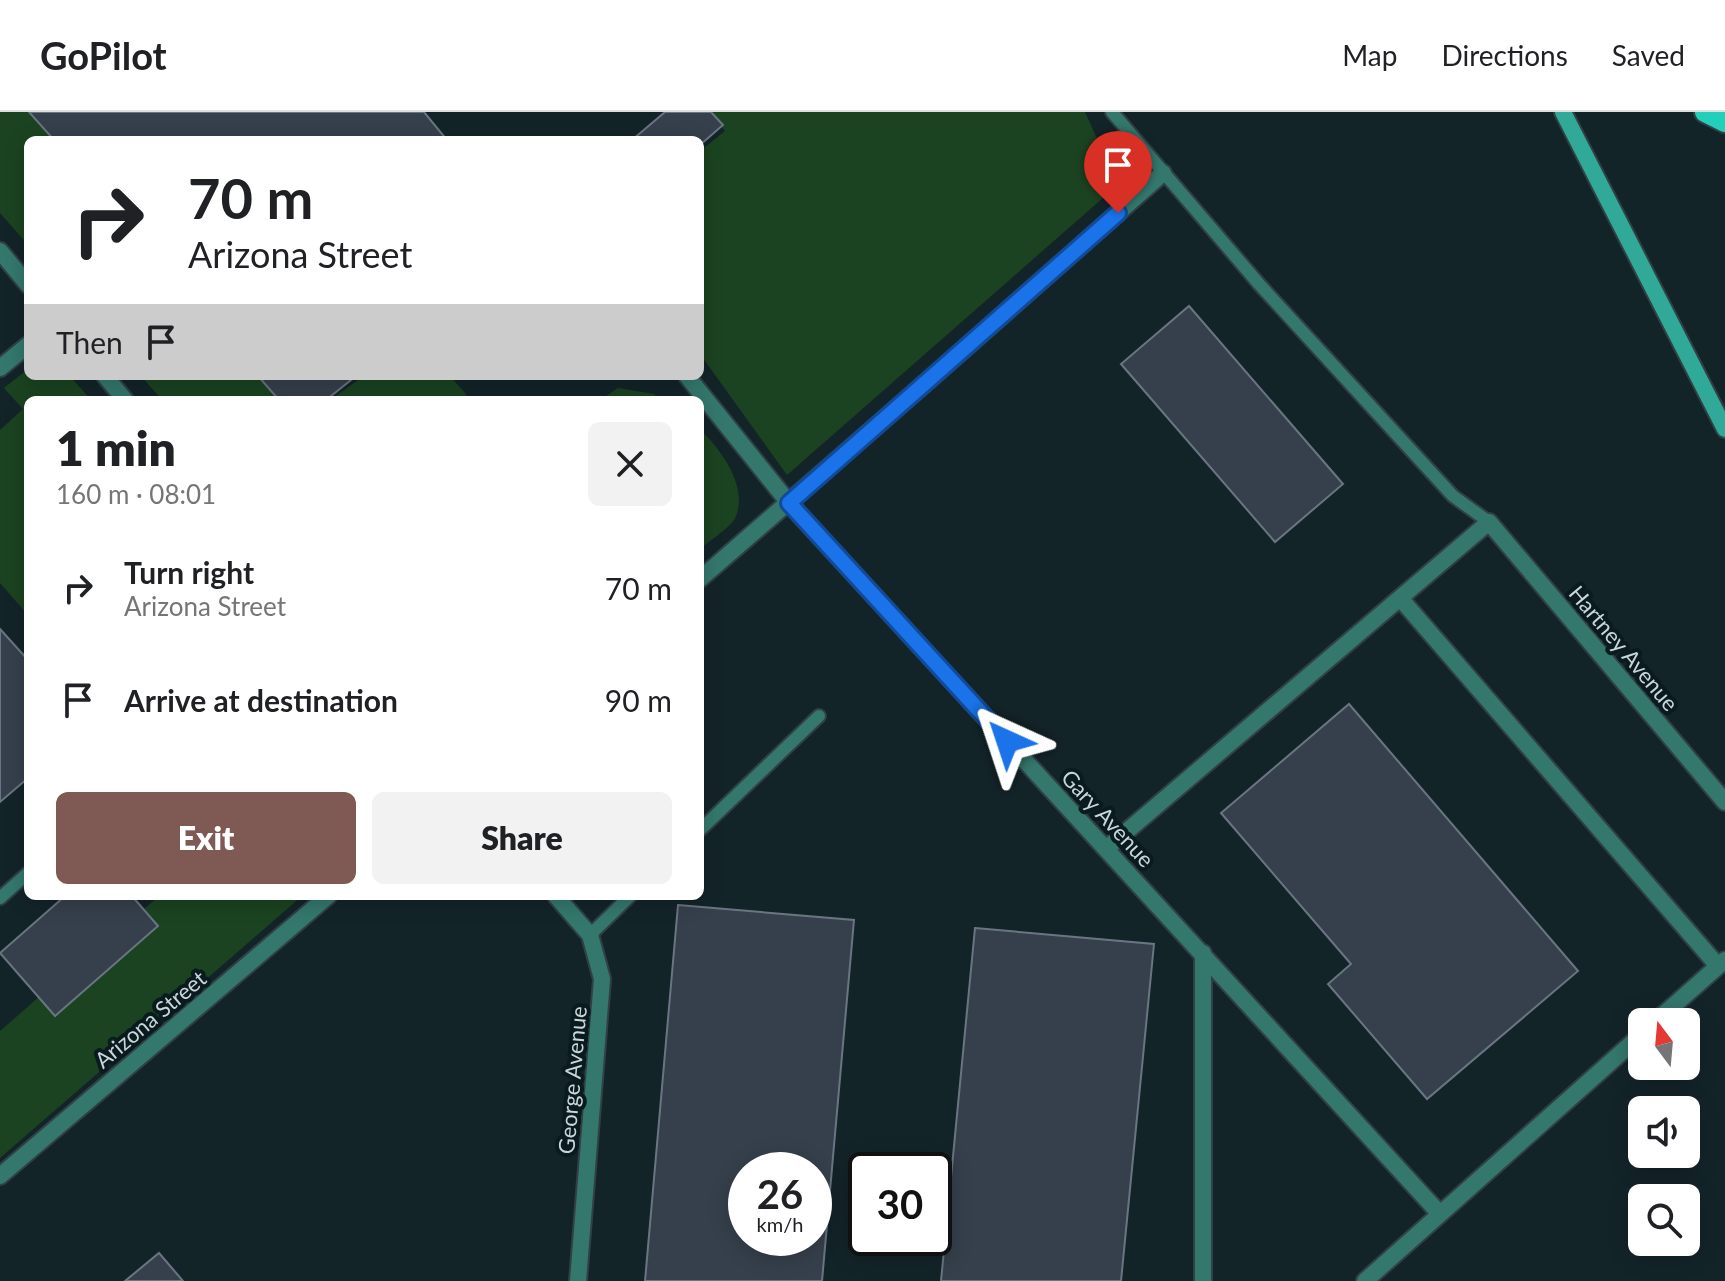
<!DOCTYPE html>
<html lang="en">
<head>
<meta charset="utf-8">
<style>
	:root { --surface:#fff; --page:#f2f2f2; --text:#202124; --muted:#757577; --line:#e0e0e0; --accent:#7f5953 }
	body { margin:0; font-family:Lato,sans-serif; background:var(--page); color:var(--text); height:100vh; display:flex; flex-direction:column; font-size:30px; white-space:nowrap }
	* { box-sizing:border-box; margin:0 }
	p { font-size:26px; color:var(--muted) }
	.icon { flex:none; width:44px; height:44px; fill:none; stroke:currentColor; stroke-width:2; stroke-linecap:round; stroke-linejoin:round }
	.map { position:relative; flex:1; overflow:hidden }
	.details { position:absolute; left:24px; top:284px; width:680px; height:504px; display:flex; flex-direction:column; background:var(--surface); border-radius:12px; box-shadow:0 4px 20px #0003 }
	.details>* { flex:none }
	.hud { position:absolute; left:24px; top:24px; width:680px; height:244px; border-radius:12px; box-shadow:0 4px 20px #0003; background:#fff; color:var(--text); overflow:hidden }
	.needle { width:52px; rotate:344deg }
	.controls { position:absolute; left:1628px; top:896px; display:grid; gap:16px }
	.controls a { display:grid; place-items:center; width:72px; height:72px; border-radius:12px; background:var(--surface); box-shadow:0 4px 20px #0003; font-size:40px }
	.speed { position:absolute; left:728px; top:1040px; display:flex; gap:16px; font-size:40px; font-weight:700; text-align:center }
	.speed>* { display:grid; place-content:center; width:104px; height:104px; border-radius:50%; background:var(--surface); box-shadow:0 4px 20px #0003; line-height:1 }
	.speed small { font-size:20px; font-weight:400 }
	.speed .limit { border:4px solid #111; border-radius:12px; background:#fff; color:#111 }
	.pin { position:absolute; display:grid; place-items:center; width:68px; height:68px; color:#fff; margin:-82px -34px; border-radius:50% 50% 50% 0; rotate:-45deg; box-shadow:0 0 8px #0007 }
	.pin .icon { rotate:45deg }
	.me { position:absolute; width:88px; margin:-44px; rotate:318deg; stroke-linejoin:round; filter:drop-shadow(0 0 6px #0008) }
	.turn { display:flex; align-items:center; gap:28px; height:168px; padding:0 32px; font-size:36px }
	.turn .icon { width:104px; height:104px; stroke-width:2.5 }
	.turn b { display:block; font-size:56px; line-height:68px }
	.then { display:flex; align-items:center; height:76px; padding:0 32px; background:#0003; gap:16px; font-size:30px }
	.round { display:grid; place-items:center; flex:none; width:84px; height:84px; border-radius:12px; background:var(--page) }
	.summary { display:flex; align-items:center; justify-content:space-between; height:136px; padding:0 32px }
	h1 { font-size:48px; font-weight:800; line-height:60px }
	.primary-button { display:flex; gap:16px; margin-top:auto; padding:16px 32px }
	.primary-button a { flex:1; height:92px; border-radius:12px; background:var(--accent); color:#fff; font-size:32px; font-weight:800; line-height:92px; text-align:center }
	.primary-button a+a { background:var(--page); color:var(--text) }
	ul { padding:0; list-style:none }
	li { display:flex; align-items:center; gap:24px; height:112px; padding:0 32px }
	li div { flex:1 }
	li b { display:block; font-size:30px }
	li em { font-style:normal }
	header { display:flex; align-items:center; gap:48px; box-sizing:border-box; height:112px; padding:0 40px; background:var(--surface); border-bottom:2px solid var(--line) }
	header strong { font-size:38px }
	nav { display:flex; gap:44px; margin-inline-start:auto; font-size:28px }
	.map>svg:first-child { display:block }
</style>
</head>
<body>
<header>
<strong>GoPilot</strong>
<nav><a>Map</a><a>Directions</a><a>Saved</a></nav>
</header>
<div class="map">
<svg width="1725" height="1169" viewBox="0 0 1725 1169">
	<rect width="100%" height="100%" fill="#132429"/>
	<path fill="#1b4321" d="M0,0H29L54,28H28V133L0,101Z
		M710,0H1085L1100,33L1088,57L1104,85L787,363L700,242V39L725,19Z
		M28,257V264H70L91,288H28V503L0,471V318L23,297L4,276Z
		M141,264H258L279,288H162Z
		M364,264H450L466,282L468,288H330Z
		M618,276L654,282L662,288H600Z
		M700,318C721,336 751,379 734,408C729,416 708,430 700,437Z
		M159,784H302L0,1046V919L39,885L56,903L158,814L144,797Z"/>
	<path fill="#36404c" stroke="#6a7582" stroke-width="2" fill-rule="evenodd" d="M29,0H424L447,28H54Z
		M665,0H711L723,13L700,33V28H632Z
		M1189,194L1343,372L1275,430L1121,252Z
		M258,264H356L326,288H279Z
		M0,517L28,548V666L0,690Z
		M1349,592L1578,859L1427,987L1328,872L1351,852L1221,701Z
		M65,784H132L158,814L55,904L0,841Z
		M678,793L854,808L822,1169H645ZM746,1058H814V1126H746Z
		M975,816L1154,832L1121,1169H941Z
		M159,1141L183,1169H125Z"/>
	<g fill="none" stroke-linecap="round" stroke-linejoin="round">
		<g stroke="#304045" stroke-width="16">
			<path id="lane" d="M1112,0L1259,172L1453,384L1489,410
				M700,718L819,604
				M0,786L28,761
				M590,823L630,784"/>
		</g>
		<g stroke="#304045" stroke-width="20">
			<path id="street" d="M0,139L28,173
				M0,256L28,233
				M105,264L125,288
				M687,264L789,391L1440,1102
				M700,467L936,262L1163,61
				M1400,486L1718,854
				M1106,737L1489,410L1725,690
				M556,784L590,823L602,867L578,1169
				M1655,910L1725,848
				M0,1064L328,784
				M1203,1169V841
				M1365,1169L1642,922"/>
		</g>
		<g stroke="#304045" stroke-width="20">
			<path id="secondary" d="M1563,0L1725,317"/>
		</g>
		<g stroke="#304045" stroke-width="24">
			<path id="primary" d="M1705,0L1725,10"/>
		</g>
		<use href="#lane" stroke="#34786d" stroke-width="12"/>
		<use href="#street" stroke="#34786d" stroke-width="16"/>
		<use href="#secondary" stroke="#31a998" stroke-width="16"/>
		<use href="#primary" stroke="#22cfba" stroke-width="20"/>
	</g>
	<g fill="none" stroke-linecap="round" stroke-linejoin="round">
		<g stroke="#114b97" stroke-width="20">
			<path id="route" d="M1007,629L789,391L1118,101"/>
		</g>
		<use href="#route" stroke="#1a73e8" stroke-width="14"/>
	</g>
	<g text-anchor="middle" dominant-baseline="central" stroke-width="8" stroke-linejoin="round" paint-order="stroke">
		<g font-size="22" fill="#cbd6d9" stroke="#091b1f">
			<text transform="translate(1624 536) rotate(50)">Hartney Avenue</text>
			<text transform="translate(1108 706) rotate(47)">Gary Avenue</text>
			<text transform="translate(150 907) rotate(-40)">Arizona Street</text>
			<text transform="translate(572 968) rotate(-85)">George Avenue</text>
		</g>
	</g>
</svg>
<div class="controls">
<a><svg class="needle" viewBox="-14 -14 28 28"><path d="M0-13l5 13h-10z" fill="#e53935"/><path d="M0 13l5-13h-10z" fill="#757577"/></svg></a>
<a><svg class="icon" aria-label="sound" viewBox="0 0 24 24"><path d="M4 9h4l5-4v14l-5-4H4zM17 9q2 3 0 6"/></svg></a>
<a><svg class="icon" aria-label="search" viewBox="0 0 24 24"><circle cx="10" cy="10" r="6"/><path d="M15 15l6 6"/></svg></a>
</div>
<div class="speed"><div>26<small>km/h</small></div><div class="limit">30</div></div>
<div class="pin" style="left:1118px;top:101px;background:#d93025"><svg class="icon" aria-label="arrive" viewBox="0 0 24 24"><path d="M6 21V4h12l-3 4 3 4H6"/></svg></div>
<svg class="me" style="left:1007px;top:629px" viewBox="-20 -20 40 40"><path d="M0-17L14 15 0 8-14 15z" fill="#1a73e8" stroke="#fff" stroke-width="4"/></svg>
<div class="hud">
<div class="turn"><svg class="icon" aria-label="right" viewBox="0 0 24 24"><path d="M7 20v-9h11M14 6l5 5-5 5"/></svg><div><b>70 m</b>Arizona Street</div></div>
<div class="then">Then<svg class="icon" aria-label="arrive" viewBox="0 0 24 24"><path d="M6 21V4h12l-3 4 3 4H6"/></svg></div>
</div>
<section class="details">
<div class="summary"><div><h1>1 min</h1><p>160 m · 08:01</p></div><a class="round"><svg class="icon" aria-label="close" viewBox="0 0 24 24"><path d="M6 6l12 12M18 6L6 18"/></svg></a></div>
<ul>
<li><svg class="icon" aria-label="right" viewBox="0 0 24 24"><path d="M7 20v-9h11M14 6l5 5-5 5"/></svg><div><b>Turn right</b><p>Arizona Street</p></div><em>70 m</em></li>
<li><svg class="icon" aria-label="arrive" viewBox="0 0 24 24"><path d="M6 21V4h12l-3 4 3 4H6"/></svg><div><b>Arrive at destination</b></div><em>90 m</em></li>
</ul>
<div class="primary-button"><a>Exit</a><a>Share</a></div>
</section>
</div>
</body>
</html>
